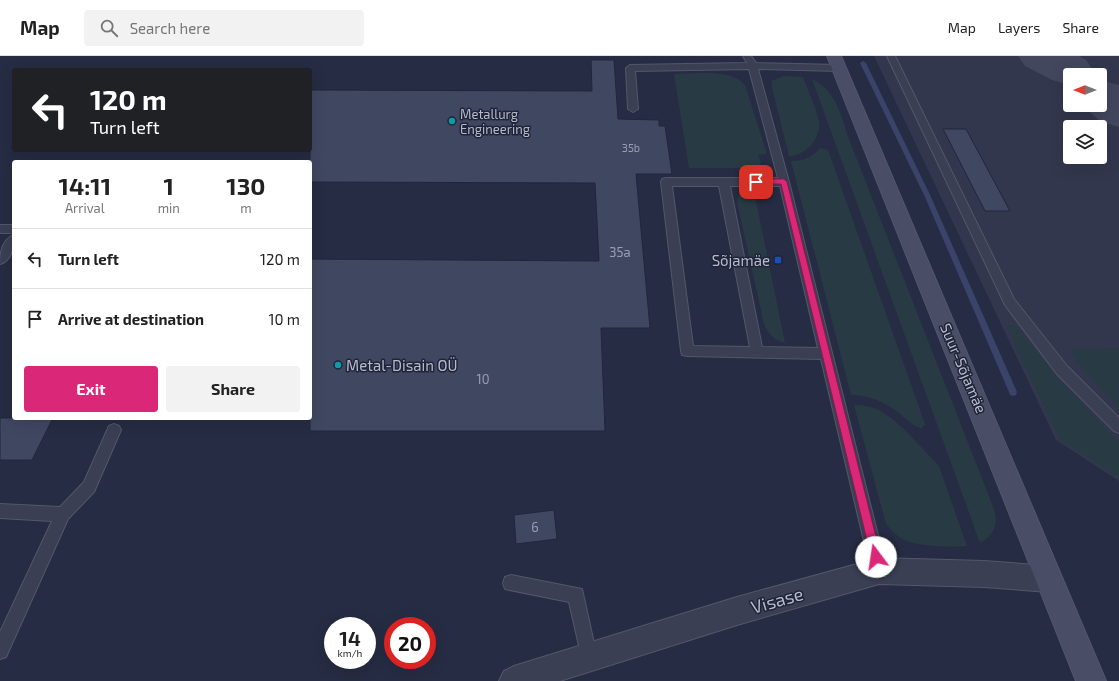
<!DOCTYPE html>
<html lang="en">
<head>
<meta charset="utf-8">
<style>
	:root { --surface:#fff; --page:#f2f2f2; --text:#222; --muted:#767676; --line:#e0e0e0; --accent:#db2777 }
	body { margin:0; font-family:"Exo 2",sans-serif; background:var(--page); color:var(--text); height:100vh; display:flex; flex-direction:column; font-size:15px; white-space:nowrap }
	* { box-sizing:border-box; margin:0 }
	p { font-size:13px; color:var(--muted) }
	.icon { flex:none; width:22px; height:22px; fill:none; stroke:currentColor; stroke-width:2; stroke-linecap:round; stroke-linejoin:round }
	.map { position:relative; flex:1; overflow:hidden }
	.details { position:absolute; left:12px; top:104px; width:300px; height:260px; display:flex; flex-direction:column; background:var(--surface); border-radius:4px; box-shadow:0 4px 16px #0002 }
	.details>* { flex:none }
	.top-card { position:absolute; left:12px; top:12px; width:300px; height:84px; border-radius:4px; box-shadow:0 4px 16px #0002; background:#202124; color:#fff; overflow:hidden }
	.needle { width:26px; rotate:270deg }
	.controls { position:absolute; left:1063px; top:12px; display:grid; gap:8px }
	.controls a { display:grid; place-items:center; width:44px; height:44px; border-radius:4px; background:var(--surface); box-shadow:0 4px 16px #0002; font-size:20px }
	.speed { position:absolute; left:324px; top:561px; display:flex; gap:8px; font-size:20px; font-weight:700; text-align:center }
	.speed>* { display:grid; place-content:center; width:52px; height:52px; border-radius:50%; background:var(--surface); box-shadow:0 4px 16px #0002; line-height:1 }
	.speed small { font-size:10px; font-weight:400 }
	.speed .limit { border:6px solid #d22; background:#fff; color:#111 }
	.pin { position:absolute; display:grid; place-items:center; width:34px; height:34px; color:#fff; margin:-17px; border-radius:8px; box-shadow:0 2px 6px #0006 }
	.me { position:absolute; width:44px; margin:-22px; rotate:346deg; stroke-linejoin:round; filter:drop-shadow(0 0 3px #0008) }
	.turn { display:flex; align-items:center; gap:14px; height:84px; padding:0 12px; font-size:18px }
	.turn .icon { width:52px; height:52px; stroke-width:2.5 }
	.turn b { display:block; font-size:28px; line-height:34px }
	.eta { display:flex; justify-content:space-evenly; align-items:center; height:68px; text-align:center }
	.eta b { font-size:24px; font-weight:700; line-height:28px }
	.button { display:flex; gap:8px; margin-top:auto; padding:8px 12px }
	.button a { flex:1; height:46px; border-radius:4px; background:var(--accent); color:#fff; font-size:16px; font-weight:700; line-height:46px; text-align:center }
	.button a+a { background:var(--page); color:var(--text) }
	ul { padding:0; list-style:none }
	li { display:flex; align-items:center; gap:12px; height:60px; padding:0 12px; border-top:1px solid var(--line) }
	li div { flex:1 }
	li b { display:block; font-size:15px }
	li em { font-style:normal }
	header { display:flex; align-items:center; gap:24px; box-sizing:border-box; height:56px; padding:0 20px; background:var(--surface); border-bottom:1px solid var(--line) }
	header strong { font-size:19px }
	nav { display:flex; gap:22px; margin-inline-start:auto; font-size:14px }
	.search { width:280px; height:36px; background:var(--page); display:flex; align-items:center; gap:10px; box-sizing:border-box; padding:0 14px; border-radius:4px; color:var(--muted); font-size:15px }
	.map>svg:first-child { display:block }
</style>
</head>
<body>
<header>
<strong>Map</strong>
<div class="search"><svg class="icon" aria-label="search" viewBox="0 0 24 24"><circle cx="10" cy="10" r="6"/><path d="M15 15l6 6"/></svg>Search here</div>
<nav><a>Map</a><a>Layers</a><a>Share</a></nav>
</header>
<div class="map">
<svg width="1119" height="625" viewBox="0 0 1119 625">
	<rect width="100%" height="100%" fill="#262c43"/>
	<path fill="#32374d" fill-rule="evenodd" d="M874,0H1119V425L1056,384ZM1070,19H1100V49H1070ZM1070,71H1100V101H1070Z"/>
	<path fill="#283b44" d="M674,18C694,18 731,12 745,29L767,98L758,99L761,106L759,109L750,112H689Z
		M783,20L803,21C808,35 816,51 819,66C821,83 805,100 789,100L772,32V25Z
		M812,23C834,33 841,57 847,78L994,453C998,469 995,478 980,487Z
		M820,92L828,94L925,368L922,372C912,371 906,362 898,356C884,346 869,339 851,339L791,105C804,105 811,102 820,92Z
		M754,135L785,287C774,284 768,278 764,268L737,146L738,140L744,136Z
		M1015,269L1059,323L1119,387V422L1059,383L1006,270Z
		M1119,292V352L1079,310L1070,293Z
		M854,349L867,350L877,353L891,362L905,374L939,410L967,490C950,491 921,491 905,484C897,481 892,474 886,468Z"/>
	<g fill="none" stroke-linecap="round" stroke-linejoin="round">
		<path fill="#3a436a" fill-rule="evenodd" d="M863,5L866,7L931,141L1017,336L1016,339L1013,340L1010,339L1009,336L925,141L860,7Z"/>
		<path fill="#42475e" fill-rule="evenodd" d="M1018,0H1079L1086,4L1093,14L1090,19H1070L1069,29L1052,24L1025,10Z
			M1100,24L1119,29V71L1101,66L1082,49H1100Z"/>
	</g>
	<path fill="#404761" stroke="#21263a" d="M591,4H614L618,63L659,64V70H665L672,118H636L650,272H601L605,375H310V203L599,205L595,127L310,126V34L592,35Z
		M943,73H966L1010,155H985Z
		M0,362H53L32,404H0Z
		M554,454L557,483L516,488L514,459Z"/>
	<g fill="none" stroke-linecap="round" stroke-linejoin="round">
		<g stroke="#53576a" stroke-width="2">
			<path id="lane" d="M743,0H751L756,7L839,9L843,12L839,15L758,13L789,126L887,515L885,521L879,523L873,521L871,515L821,303L687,300L682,299L681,295L661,126L662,123L666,122H778L749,13L635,15L638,53L633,56L628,53L626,12L630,9L747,7ZM672,130H719L750,291L693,290ZM730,130H780L818,292L762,291Z
				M887,0H895L1014,243L1067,310L1119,362V377L1114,375L1057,318L1005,249Z
				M0,169H14V177H0Z
				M14,179C14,189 12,205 0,208C0,198 2,183 14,179Z
				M114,368L119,370L121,374L94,436L68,463L6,601L0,603V576L52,465L0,462V448L60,451L84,426L109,370Z
				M511,519L582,533L597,601L595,607L589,609L583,607L569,546L505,533L503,527L505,521Z"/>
		</g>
		<g stroke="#53576a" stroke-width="2">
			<path id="street" d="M879,502L984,505L1049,510L1058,514L1062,523L1058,532L1049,536L984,531L879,528L737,569L560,625H499L504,615L514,610L737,541Z"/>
		</g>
		<g stroke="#53576a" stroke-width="2">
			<path id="secondary" d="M827,0H841L1106,625H1076Z"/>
		</g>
		<use href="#lane" fill="#3b3f53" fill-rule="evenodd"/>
		<use href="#street" fill="#3b3f53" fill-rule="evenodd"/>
		<use href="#secondary" fill="#494d66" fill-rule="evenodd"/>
	</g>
	<path fill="#db2777" stroke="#8e194d" d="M756,123H784L787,126L881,501L880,504L876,506L872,504L871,501L781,128H753V124Z"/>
	<g fill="#0f9aa8" stroke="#1f2438" stroke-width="1.5">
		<circle cx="452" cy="65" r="4"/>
		<circle cx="338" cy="309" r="4"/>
	</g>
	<rect fill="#1a4fb4" stroke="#1f2438" stroke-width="1.5" x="774" y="200" width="8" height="8" rx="2"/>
	<g text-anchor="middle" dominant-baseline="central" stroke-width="3" stroke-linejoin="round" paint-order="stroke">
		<g font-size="11" fill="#9a9eb2">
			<text x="631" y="91">35b</text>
		</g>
		<g font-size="13" fill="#b8bbcd" stroke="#1f2438" text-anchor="start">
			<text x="460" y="58">Metallurg<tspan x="460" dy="15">Engineering</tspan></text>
		</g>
		<g font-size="13" fill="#9a9eb2">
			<text x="620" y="196">35a</text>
			<text x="483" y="323">10</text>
			<text x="535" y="471">6</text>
		</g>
		<g font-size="15" fill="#b8bbcd" stroke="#1f2438" text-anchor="end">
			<text x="770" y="204">Sõjamäe</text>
			<text x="346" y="309" text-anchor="start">Metal-Disain OÜ</text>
		</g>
		<g font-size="15" fill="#b8bbcd" stroke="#1f2438">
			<text transform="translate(964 312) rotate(67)">Suur-Sõjamäe</text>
		</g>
		<g font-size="18" fill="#b8bbcd" stroke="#1f2438">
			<text transform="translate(777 544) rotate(-16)">Visase</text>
		</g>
	</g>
</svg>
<div class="controls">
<a><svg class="needle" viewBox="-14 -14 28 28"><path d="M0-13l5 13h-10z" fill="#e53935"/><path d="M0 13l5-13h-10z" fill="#767676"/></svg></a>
<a><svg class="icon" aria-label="layers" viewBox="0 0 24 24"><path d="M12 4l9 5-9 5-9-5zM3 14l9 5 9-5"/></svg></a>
</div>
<div class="speed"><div>14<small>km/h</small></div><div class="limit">20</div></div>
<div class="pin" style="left:756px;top:126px;background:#d93025"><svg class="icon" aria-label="arrive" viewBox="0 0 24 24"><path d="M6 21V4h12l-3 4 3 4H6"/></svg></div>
<svg class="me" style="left:876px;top:501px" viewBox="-20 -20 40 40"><circle r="19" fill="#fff"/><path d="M0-13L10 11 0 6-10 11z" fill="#db2777"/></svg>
<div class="top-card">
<div class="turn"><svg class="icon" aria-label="left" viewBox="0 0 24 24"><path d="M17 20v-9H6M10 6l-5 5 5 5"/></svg><div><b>120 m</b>Turn left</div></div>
</div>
<section class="details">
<div class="eta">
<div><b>14:11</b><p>Arrival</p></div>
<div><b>1</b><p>min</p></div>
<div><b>130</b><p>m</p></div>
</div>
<ul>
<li><svg class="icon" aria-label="left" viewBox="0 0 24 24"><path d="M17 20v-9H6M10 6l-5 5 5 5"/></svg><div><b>Turn left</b></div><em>120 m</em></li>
<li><svg class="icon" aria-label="arrive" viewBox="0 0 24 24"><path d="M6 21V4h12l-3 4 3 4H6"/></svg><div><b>Arrive at destination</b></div><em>10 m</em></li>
</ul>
<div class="button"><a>Exit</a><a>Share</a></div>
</section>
</div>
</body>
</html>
